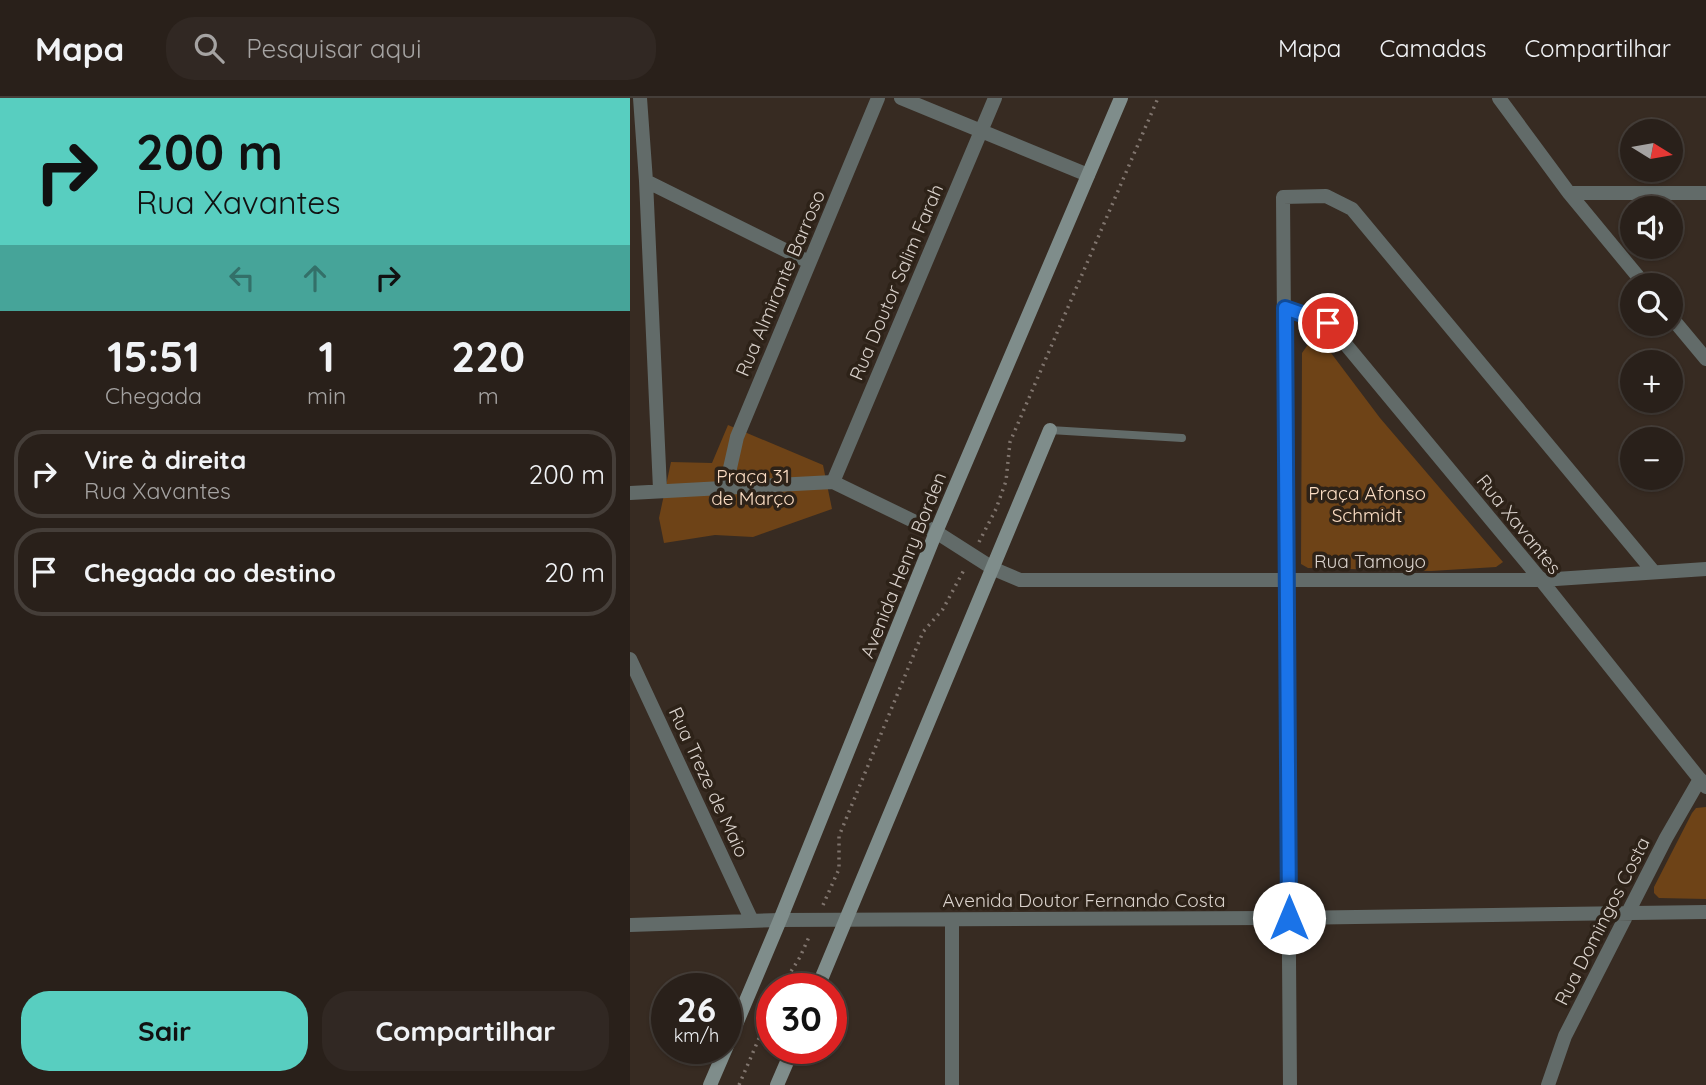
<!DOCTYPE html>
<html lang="pt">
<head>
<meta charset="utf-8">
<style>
	:root { --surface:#29201a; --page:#312823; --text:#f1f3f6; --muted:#a5a3a2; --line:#453e39; --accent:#58cec0 }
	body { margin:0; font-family:Quicksand,sans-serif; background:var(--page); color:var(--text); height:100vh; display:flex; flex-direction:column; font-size:26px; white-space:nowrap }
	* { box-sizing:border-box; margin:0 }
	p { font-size:23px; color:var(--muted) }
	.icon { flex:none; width:38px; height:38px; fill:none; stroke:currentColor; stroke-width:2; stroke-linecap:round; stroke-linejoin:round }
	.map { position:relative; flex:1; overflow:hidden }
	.side { display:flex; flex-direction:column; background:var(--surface); width:630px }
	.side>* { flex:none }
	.guide { background:#58cec0; color:#111; overflow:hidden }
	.needle { width:46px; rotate:101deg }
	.controls { position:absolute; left:990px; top:21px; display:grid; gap:14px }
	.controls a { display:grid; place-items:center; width:63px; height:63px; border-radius:50%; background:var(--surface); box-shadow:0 2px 5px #0004,0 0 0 2px var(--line); font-size:35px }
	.speed { position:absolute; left:21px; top:875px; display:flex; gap:14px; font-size:35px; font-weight:700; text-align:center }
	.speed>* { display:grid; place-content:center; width:91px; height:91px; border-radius:50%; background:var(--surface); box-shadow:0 2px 5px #0004,0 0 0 2px var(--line); line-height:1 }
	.speed small { font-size:18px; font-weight:400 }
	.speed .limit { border:10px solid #d22; background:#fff; color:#111 }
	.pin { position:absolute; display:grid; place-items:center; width:60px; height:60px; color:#fff; margin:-30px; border:4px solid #fff; border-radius:50%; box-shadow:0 2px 7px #0007 }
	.me { position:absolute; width:77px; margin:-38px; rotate:0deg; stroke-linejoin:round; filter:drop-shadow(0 0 5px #0008) }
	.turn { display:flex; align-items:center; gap:24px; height:147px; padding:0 21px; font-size:32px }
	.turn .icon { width:91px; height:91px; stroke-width:2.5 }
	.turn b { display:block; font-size:49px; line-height:60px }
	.lanes { display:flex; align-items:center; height:66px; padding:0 21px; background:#0003; justify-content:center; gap:35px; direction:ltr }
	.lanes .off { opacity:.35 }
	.eta { display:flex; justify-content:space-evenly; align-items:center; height:119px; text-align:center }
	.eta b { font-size:42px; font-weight:800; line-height:49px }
	.cta { display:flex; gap:14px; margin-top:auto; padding:14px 21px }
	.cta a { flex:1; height:80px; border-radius:28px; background:var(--accent); color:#111; font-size:28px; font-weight:800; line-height:80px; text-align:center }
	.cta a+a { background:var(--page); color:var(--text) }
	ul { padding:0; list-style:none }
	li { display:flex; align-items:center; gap:21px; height:88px; margin:0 14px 10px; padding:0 7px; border:4px solid var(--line); border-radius:28px }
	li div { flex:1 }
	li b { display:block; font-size:26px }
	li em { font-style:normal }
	header { display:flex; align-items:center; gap:42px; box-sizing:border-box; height:98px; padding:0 35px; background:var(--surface); border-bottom:2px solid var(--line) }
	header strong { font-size:33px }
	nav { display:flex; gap:38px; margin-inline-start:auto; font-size:24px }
	.search { width:490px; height:63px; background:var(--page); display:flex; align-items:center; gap:18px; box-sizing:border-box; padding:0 24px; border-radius:28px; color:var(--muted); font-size:26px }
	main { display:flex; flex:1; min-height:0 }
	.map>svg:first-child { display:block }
</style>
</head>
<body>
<header>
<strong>Mapa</strong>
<div class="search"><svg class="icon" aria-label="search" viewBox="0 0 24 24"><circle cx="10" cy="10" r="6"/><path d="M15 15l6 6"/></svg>Pesquisar aqui</div>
<nav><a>Mapa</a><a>Camadas</a><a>Compartilhar</a></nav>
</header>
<main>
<section class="side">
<div class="guide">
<div class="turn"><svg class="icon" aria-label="right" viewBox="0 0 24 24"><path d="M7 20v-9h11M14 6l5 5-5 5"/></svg><div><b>200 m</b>Rua Xavantes</div></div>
<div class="lanes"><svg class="icon off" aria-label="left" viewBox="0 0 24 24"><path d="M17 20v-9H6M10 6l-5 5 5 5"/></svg><svg class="icon off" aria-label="ahead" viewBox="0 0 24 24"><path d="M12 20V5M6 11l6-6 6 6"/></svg><svg class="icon" aria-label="right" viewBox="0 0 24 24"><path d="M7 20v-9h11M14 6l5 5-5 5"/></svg></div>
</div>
<div class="eta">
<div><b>15:51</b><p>Chegada</p></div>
<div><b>1</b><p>min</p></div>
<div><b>220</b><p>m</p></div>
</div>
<ul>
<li><svg class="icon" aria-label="right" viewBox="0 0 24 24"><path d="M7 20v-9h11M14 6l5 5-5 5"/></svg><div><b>Vire à direita</b><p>Rua Xavantes</p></div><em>200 m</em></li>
<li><svg class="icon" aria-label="arrive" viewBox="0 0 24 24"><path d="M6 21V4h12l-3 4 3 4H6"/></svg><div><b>Chegada ao destino</b></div><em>20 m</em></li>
</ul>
<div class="cta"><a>Sair</a><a>Compartilhar</a></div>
</section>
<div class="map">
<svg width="1076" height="987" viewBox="0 0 1076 987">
	<rect width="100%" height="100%" fill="#372b22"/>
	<path fill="#6e4317" d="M685,244L695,247L750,320L873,464L866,469L801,473L678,470L671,466L672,255L679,245Z
		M98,327L193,367L202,411L123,439L85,437L34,445L29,420L41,364L82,365Z
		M1076,709V801L1029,800L1024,795V789L1062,715L1066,710Z"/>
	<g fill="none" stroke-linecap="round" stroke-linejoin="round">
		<path stroke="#80756e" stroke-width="3.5" stroke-dasharray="2 5" stroke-linecap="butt" d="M349,444L366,411L376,383L380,344L528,0
			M193,807L209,771V738L293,534L313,511L335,470
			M150,891L170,859L179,839
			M109,987L142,910"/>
		<path stroke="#626b69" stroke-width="8" d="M420,332L552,340"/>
		<path stroke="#626b69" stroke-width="14" d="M10,0L16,83L30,391
			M271,0L458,77
			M869,0L939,95L1015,187
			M16,83L179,164
			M939,95H1076
			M655,210L698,225L911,482L1076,689
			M1041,219L1076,261
			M203,384L365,0
			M96,388L107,339L248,0
			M0,395L203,384L306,434L364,471L390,482H911L1076,471
			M0,561L122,823
			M0,827L150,822L658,820L1076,814
			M322,987V823
			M660,987L653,99L696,98L722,111L1023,473
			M918,987L935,938L1036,740L1070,681"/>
		<path stroke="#7f8d8b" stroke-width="14" d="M187,891L420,332
			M96,950L150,822L306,434L491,0
			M80,987L96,950
			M147,987L163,950"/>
	</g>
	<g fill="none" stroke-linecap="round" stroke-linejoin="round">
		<g stroke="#114b97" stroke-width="18">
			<path id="route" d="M659,820L655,210L698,225"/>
		</g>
		<use href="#route" stroke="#1a73e8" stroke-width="12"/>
	</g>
	<g text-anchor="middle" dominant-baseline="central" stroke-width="7" stroke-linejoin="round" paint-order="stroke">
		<g font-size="19" fill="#dad2cc" stroke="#2d2218">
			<text transform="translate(266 184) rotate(-67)">Rua Doutor Salim Farah</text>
			<text transform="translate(150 185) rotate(-67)">Rua Almirante Barroso</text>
			<text transform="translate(889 426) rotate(51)">Rua Xavantes</text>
			<text x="740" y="463">Rua Tamoyo</text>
			<text transform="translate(273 467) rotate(-68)">Avenida Henry Borden</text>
			<text transform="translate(79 684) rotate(65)">Rua Treze de Maio</text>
			<text x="454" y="802">Avenida Doutor Fernando Costa</text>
			<text transform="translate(972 823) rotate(-63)">Rua Domingos Costa</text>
		</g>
		<g font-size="19" fill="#fadcc3" stroke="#2d2218">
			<text x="123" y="378">Praça 31<tspan x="123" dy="22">de Março</tspan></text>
			<text x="737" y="395">Praça Afonso<tspan x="737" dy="22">Schmidt</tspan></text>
		</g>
	</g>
</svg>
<div class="controls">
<a><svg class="needle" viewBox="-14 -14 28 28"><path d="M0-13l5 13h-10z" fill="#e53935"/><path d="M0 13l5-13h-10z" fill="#a5a3a2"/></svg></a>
<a><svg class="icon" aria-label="sound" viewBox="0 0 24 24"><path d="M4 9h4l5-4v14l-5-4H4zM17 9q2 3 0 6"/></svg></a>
<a><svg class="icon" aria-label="search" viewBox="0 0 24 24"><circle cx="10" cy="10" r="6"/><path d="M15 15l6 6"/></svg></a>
<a>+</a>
<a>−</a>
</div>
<div class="speed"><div>26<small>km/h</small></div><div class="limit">30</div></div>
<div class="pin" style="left:698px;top:225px;background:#d93025"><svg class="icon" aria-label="arrive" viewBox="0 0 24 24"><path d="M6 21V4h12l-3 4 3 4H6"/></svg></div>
<svg class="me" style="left:659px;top:820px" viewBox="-20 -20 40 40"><circle r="19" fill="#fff"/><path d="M0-13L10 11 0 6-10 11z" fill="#1a73e8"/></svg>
</div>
</main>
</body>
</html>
